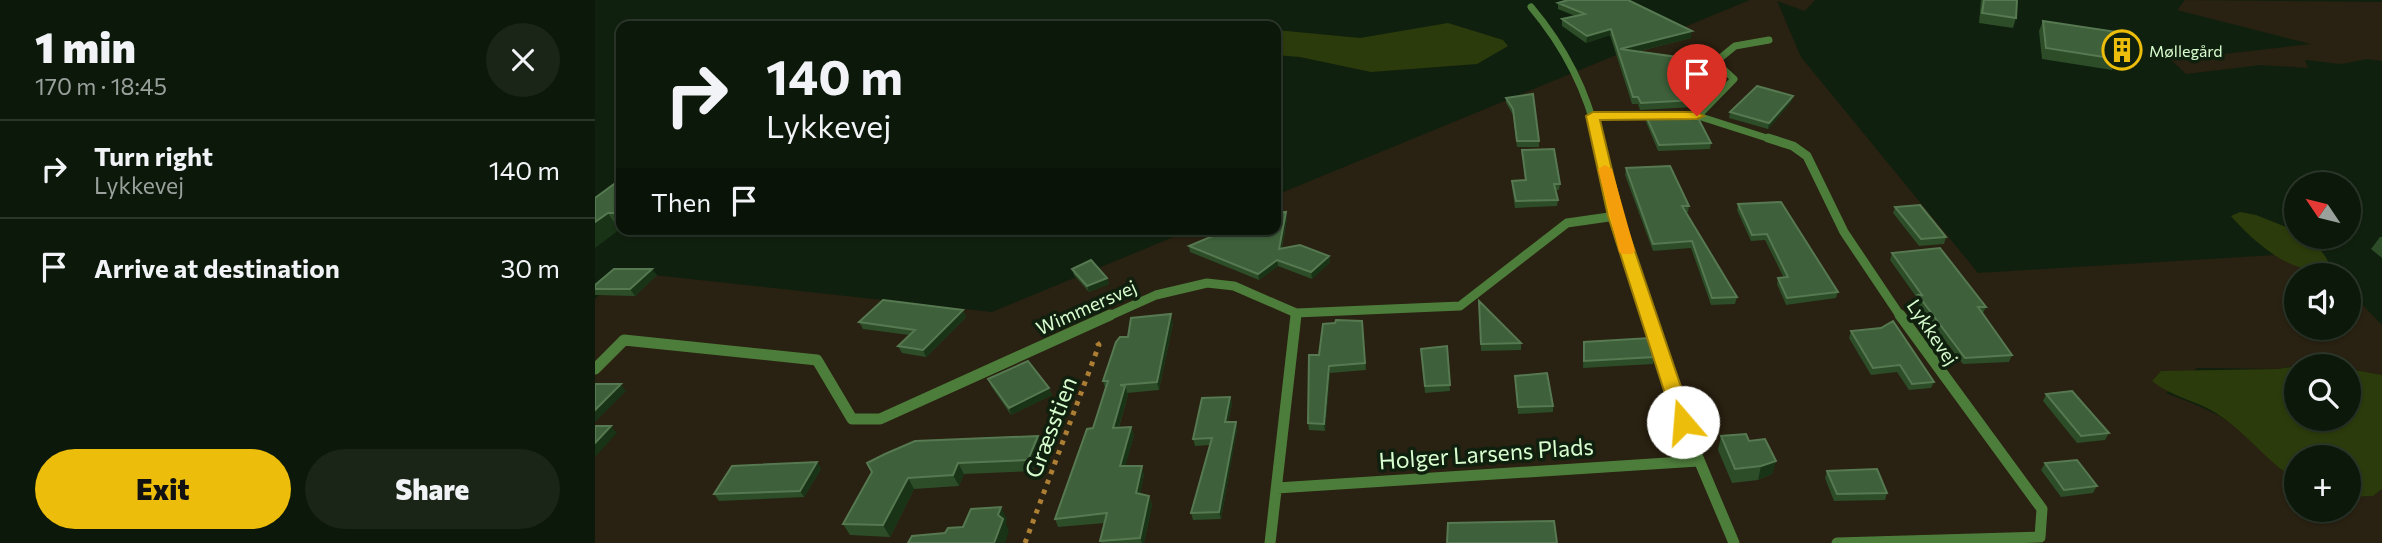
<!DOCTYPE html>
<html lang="en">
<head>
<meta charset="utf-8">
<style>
	:root { --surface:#0c180a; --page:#1a2518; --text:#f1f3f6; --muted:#9aa09c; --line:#2c372b; --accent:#ecbd0b }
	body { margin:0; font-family:Commissioner,sans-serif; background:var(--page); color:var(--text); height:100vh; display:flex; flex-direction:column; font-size:26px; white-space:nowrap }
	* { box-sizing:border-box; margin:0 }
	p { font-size:23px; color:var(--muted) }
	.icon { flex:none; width:38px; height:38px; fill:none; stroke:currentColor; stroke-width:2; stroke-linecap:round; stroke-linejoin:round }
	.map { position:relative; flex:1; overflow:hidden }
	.sheet { display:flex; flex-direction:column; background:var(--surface); width:595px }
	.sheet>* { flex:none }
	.hud { position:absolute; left:21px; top:21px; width:665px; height:214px; border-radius:14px; box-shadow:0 2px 5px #0004,0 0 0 2px var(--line); background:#0c180a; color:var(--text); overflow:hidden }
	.needle { width:46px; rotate:305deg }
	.fabs { position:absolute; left:1689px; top:172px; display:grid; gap:14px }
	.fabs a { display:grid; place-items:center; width:77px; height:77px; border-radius:50%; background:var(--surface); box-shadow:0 2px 5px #0004,0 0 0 2px var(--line); font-size:35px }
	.pin { position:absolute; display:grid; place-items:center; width:60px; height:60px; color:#fff; margin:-72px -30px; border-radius:50% 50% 50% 0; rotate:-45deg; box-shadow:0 0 7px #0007 }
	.pin .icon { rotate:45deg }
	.me { position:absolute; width:77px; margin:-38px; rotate:342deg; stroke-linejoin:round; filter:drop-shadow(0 0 5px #0008) }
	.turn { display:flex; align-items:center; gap:24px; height:147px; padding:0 35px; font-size:32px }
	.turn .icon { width:91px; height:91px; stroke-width:2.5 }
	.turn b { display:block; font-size:49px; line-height:60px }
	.then { display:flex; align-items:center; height:66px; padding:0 35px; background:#0003; gap:14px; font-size:26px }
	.round { display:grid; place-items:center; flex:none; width:74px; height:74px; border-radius:37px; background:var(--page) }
	.overview { display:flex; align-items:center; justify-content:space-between; height:119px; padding:0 35px }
	h1 { font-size:42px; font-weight:800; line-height:52px }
	.button { display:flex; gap:14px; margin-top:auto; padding:14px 35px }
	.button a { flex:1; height:80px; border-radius:42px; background:var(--accent); color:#111; font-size:28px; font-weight:800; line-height:80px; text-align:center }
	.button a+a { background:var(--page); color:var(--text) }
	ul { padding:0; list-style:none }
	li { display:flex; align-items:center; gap:21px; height:98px; padding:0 35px; border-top:2px solid var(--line) }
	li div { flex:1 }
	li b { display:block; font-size:26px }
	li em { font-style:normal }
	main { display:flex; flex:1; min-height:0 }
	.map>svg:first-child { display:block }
</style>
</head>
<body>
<main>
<section class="sheet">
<div class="overview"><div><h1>1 min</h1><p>170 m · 18:45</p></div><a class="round"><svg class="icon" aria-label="close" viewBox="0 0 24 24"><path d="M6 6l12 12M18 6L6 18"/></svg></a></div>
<ul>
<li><svg class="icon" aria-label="right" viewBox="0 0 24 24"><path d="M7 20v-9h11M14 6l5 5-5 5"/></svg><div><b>Turn right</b><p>Lykkevej</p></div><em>140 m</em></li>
<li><svg class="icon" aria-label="arrive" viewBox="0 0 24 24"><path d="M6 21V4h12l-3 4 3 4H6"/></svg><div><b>Arrive at destination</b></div><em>30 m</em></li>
</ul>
<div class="button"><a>Exit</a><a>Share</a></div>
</section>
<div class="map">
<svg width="1787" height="543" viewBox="0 0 1787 543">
	<rect width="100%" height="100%" fill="#10200e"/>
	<path fill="#292111" d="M1155,0H1220L1210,11L1182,1L1206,57L1383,273L1680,255C1696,265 1710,268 1728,267L1736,275H1701V327H1754V291L1787,325V375L1754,369V366L1720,362L1683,369L1602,368L1571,393C1601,404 1629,415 1653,436C1670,452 1680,466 1701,480V509H1754V497L1778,496L1787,489V543H0V299L31,272L397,312L598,229H681V195Z
		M1590,0L1787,2V61L1772,59L1746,64L1710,60L1713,68L1666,65L1591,74L1576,60L1716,44L1582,10Z"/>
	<path fill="#2c3b0b" d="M853,23L908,40L913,46L882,64L776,72L705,57L681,55V30L765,38Z
		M1645,212L1661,215L1701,231V236C1715,236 1729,251 1734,264C1703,284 1655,238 1636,216Z
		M1701,366V418H1754V369L1787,375V489L1778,496L1754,497V457H1701V480C1671,461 1651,432 1621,413C1600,400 1577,397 1557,381L1566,371L1683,369Z"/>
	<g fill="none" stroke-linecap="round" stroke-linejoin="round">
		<path stroke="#ac7f34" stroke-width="5" stroke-dasharray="4.5 6" stroke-linecap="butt" d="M430,543L504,345L501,341"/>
		<path stroke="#4d7d3b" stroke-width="7" d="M936,7C968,45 992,91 1003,140
			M998,116H1103L1178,140
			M1103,116L1139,79L1127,68L1124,59L1140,46L1174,40"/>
		<path stroke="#4d7d3b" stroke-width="9" d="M1003,138L1021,216L1054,317
			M1173,138L1198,146L1212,156L1249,232L1306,317
			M512,317L561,295L612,283L639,286L701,313L865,306L972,223L1021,216
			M701,317V313"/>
		<path stroke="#4d7d3b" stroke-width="11" d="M1053,315L1088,422L1139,543
			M0,369L29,340L222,360L257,419H285L515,315
			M682,488L1103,461
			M675,543L701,315
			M1242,543L1445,537L1447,509L1305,315"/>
	</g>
	<path fill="#2c4d28" d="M1386,0H1422L1421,18L1418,28L1384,23Z
		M963,3L1096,38L1041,52L1099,100L1098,107L1045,110L1043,104H1037L1015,35L991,43L967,26V19L980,16L963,9Z
		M1448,21L1522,59L1517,70L1447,59L1444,31Z
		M911,98L944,141V147H922L918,115L911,103Z
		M1197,101L1173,129L1134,118L1135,112Z
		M1051,116L1116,143L1115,149L1063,151L1051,122Z
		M927,150L965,184L964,190H960L963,200L962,206L920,208L917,187V181L930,180Z
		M1031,168L1094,206L1093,212H1091L1142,297L1140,304L1116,305L1096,248L1058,251L1030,175Z
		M26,179V229H103L99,232L24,230L0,198Z
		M1143,204L1243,292L1241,298L1191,305L1182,284L1183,278H1189L1170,240L1156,241L1142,210Z
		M1300,207L1351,237L1349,244L1324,246L1298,213Z
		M692,219L687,248L734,256L735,262L717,279L683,266L664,280L595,252L594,246L621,234L616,229H681Z
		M1785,237H1787V258L1776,249Z
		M1297,253L1391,307L1388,313H1387L1417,355L1414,362L1368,364L1320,302L1322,298L1295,260Z
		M477,269L512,278L514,284L494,292L479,275Z
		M62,275L40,296L0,295V285Z
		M884,301L926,343V350L886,351Z
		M368,310L371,317L331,357L307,353L303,346L314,335L268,329L264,322Z
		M767,321L771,370L735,373L730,431L714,430L713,423L724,355Z
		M578,323L564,390L532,393L533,395L524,427H536L539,435L530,466L549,474L545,494L554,496L557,505L549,543H506L505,541L510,523L463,527L460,519L498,428L510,388L508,381L533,337Z
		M1256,331L1339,382L1336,388L1314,390L1302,372L1276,375L1254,338Z
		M989,342L1059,357L1058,364L988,368Z
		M852,346L855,391L830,393L826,349Z
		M920,376L958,406V412L923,414Z
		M393,379L454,388L457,395L416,415L396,386Z
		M1451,394L1514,433L1510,440L1482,443L1448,401Z
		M635,397L637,404L633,422H641L642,429L626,519L598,520L596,513L615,445L600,446L598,439Z
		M1126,436L1154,441L1181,461L1177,474L1163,480L1137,483L1123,450Z
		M447,447L438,471L369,474L364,486L319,489L295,537L255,535L248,524L277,472Z
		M222,462L226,469L209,497L124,501L119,494Z
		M1450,463L1502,486L1498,493L1466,497L1446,470Z
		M1232,471L1292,493L1290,500L1239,501L1230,478Z"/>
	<path fill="#193316" d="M1016,29L1015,35L991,43L992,36Z
		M1097,31L1096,38L1024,56L1025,49Z
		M1198,96L1197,101L1173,129L1174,123Z
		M691,212L692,219L685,255L684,249Z
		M13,213L24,230L0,248V222Z
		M734,256L735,262L717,279L716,272Z
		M682,260L683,266L664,280L663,274Z
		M57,269L62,275L40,296L35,289Z
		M512,278L514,284L494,292L492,286Z
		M368,310L371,317L331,357L328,350Z
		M576,314L578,323L564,390L562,382Z
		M734,366L735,373L730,431L729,424Z
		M26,384L31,391L0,422V410Z
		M530,386L533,395L521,436L518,428Z
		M454,388L457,395L416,415L414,408Z
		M635,397L637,404L631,429L630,422Z
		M641,422L642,429L626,519L624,512Z
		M16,426L22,433L0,457V443Z
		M536,427L539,435L528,475L525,466Z
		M443,436L447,447L438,471L433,460Z
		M1181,461L1177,474L1163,480L1166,466Z
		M222,462L226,469L209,497L205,491Z
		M363,463L369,474L364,486L358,475Z
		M547,466L549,474L544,502L541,493Z
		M313,478L319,489L295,537L288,525Z
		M554,496L557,505L549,543H547L545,538Z
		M406,507L412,519L411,523L414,531L410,543H399L403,515Z"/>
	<path fill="#3e603a" stroke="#567951" stroke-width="2" d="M973,0H1033L1097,31L1025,49L1082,57L1099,100L1046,103L1043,97H1038L1016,29L992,36L967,19L990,14L963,3Z
		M1389,0H1422L1421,18L1387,13Z
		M1448,21L1522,32V59L1451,48Z
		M1162,86L1198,96L1174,123L1135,112Z
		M938,94L944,141H922L918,109L911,98Z
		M1051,116H1102L1116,143L1064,145Z
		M959,149L965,184H959L963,200L921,201L917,181L931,180L927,150Z
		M1075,166L1094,206H1087L1142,297L1117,298L1097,241L1058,244L1031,168Z
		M26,179V213H13L0,222V198Z
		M1186,202L1243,292L1192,298L1183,278L1193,277L1172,234L1157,235L1143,204Z
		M1325,205L1351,237L1326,239L1300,207Z
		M691,212L684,249L705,245L734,256L716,272L682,260L663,274L594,246L625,233L622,229H681V213Z
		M1345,248L1391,307H1383L1417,355L1370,358L1323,295H1327L1297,253Z
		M496,260L512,278L492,286L477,269Z
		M19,269H57L35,289H0V285Z
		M288,300L368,310L328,350L303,346L320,330L264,322Z
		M884,301L926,343L886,344Z
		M576,314L562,382L525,385L530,386L518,428L536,427L525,466H547L541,493L554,496L545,538L505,541L512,513L460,519L492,429L498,428L513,381H508L521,342L525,337H533L536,318Z
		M741,320L767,321L770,363L734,366L729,424L713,423L714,355H724L728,324L740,323Z
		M1298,321L1339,382L1317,384L1305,365L1278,368L1256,331L1286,328Z
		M1055,338L1059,357L989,361V342Z
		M852,346L855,385L830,386L826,349Z
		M433,361L454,388L414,408L393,379Z
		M952,373L958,406L923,407L920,376Z
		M0,384H26L0,410Z
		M1477,391L1514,433L1486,436L1451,394Z
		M635,397L630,422H641L624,512L596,513L617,438L598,439L607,398Z
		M0,426H16L0,443Z
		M1151,434L1154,441L1170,439L1181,461L1166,466L1140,469L1126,436Z
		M443,436L433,460L363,463L358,475L313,478L288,525L248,524L277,472L272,463L290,454L320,441Z
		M1482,460L1502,486L1469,490L1450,463Z
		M222,462L205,491L119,494L137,466Z
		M1282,469L1292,493L1242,494L1232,471Z
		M406,507L403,515L408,519L399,543H313L317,536L350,533L353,528L368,527L376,509Z
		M959,521L962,543H852L853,523Z"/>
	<path fill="#ecbd0b" stroke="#997b07" stroke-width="2" d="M998,112H1102L1109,116L1102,119L1005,120L1028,216L1098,422L1088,429L1079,422L1013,216L991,116Z"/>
	<path fill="#f59e0b" d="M1010,165L1017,169L1040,251L1037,254H1026L1024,251L1003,169Z"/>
	<defs>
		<g id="building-ring" transform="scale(2.0125)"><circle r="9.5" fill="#10200e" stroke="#ecbd0b" stroke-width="1.5"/><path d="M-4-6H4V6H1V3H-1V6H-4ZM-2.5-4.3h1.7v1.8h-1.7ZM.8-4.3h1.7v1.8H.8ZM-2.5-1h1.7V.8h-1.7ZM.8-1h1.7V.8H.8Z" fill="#ecbd0b"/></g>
	</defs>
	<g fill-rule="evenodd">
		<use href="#building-ring" x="1527" y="50"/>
	</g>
	<g text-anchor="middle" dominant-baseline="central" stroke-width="7" stroke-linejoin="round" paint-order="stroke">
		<g font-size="16" fill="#d8fdcf" stroke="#10200e" text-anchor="start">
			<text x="1554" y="50">Møllegård</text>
		</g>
		<g font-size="19" fill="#d8fdcf" stroke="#10200e">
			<text transform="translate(491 307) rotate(-24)">Wimmersvej</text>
			<text transform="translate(1338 332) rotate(56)">Lykkevej</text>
		</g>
		<g font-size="23" fill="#d8fdcf" stroke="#10200e">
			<text transform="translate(455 427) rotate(-69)">Græsstien</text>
			<text transform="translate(891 453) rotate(-4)">Holger Larsens Plads</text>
		</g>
	</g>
</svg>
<div class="fabs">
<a><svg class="needle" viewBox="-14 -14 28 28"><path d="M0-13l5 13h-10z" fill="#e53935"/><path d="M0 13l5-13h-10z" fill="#9aa09c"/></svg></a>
<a><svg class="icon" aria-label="sound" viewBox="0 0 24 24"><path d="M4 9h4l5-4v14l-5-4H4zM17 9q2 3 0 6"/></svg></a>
<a><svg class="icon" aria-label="search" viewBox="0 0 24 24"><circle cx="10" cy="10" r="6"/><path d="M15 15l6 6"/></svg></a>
<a>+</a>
</div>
<div class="pin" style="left:1102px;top:116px;background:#d93025"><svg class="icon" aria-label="arrive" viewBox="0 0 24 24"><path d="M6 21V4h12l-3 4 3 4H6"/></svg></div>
<svg class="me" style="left:1088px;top:422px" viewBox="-20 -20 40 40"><circle r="19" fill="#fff"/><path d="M0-13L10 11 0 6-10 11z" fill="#ecbd0b"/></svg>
<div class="hud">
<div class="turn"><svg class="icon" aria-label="right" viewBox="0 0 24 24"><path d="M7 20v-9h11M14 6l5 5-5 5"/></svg><div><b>140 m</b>Lykkevej</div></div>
<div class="then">Then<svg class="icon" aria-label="arrive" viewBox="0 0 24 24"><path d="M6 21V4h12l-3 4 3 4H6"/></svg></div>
</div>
</div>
</main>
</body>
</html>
